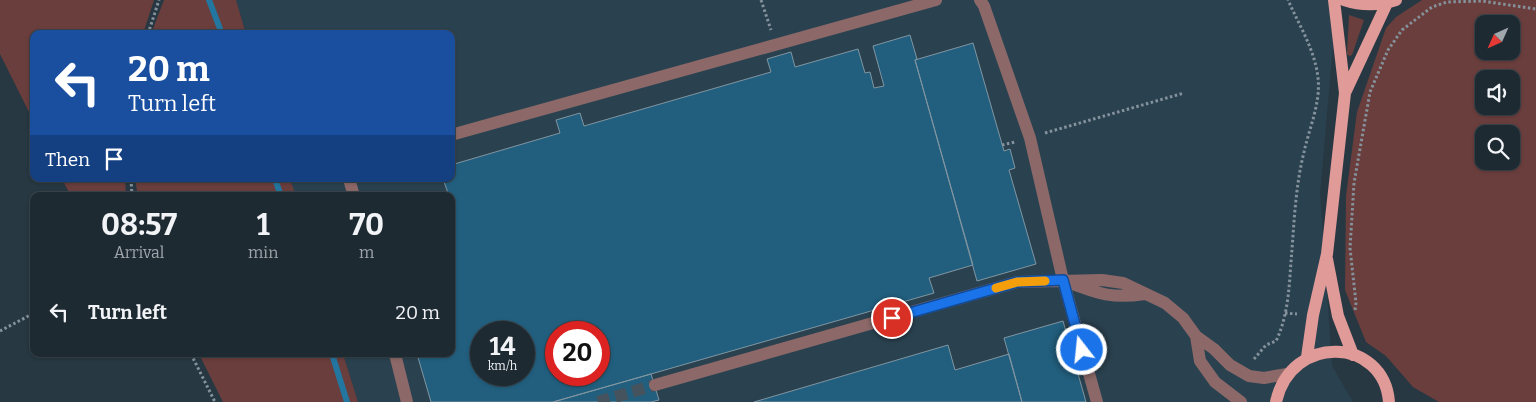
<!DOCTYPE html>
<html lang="en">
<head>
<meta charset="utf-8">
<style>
	:root { --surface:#1d2a32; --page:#25323a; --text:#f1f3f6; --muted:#a0a7ac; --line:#3b464d }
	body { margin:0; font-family:Bitter,serif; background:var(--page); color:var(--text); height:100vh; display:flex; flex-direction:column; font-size:19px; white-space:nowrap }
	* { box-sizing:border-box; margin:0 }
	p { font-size:16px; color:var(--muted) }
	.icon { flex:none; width:28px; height:28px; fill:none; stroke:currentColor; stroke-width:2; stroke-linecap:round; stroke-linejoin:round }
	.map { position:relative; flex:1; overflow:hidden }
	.drawer { position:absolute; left:30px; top:192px; width:425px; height:165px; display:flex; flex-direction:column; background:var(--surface); border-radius:10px; box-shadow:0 1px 4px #0004,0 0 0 1px var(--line) }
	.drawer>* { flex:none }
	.top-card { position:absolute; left:30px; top:30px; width:425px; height:152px; border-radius:10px; box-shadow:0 1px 4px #0004,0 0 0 1px var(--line); background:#1a4fa0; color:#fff; overflow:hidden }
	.needle { width:32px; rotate:225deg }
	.controls { position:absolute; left:1475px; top:15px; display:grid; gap:10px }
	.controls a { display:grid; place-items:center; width:45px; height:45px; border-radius:10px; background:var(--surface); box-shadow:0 1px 4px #0004,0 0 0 1px var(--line); font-size:25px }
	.speed { position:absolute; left:470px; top:321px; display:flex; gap:10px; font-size:25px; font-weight:700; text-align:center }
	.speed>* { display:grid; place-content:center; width:65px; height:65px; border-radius:50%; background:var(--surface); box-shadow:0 1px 4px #0004,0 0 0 1px var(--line); line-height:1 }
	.speed small { font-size:12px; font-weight:400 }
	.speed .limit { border:8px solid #d22; background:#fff; color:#111 }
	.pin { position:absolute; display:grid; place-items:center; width:42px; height:42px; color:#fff; margin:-21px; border:2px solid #fff; border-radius:50%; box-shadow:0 1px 5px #0007 }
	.me { position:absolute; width:55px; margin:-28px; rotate:344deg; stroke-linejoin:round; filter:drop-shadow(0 0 4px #0008) }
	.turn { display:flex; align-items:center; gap:18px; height:105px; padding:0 15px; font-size:22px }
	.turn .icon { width:65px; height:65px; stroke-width:2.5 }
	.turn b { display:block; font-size:35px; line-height:42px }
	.then { display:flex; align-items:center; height:48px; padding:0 15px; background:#0003; gap:10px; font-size:19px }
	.eta { display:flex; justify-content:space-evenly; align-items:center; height:85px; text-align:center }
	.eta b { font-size:30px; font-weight:700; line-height:35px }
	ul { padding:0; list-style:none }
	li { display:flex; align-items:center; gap:15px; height:70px; padding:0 15px }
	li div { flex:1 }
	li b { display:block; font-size:19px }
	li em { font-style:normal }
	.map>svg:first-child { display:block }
</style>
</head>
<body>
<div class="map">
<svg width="1536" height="402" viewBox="0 0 1536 402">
	<rect width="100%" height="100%" fill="#273842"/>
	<path fill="#2a4250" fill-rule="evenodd" d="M236,0H1337L1320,193L1332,366L1353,402H358L343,354H451V196H296L290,179H451V34H246ZM481,332H524V375H481ZM556,332H599V375H556Z"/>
	<path fill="#6a3e3d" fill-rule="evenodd" d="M0,0H154L143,34H34V122L0,54Z
		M164,0H236L246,34H151Z
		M1422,0H1536V402H1439L1413,387L1386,356L1366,342L1345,290L1346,196L1357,112L1386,28L1396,17ZM1484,24H1511V51H1484ZM1484,79H1511V106H1484ZM1484,134H1511V161H1484Z
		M1349,15L1364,20L1352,55L1349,56L1347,54Z
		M62,179H125L126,196H71Z
		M135,179H290L296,196H138Z
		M199,354H343L358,402H223Z"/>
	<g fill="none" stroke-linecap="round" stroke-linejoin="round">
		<path stroke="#23769f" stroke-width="6" d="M209,0L222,34
			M275,179L281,196
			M332,354L347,402"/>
	</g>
	<path fill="#225f7e" stroke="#8195a1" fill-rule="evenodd" d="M910,35L917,59L915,60L973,265L929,278L934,293L553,402H431L417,354H451V196H437L448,193L443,179H451V165L560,133L556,120L580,113L584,126L771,72L767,59L791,52L795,67L858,49L865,73L870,72L874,88L884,86L873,46ZM481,332H524V375H481ZM556,332H599V375H556Z
		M973,43L1004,151L1010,149L1015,168L1009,170L1036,264L977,281L915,60Z
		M1063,321L1086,402H1022L1004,338Z
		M948,345L955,370L1009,354L1022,402H754Z
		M651,374L659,400L651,402H553Z"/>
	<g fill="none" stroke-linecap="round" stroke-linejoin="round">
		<path stroke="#44535d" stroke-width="12" stroke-dasharray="12 6" stroke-linecap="butt" d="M598,402L655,385"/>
		<path stroke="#85929b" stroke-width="3" stroke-dasharray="2.5 2.5" stroke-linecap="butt" d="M761,0L771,30
			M148,34L159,0
			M1045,133L1184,93
			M1002,145L1015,142
			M131,179L132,196
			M1355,310L1356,303L1350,248L1354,183L1370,92L1388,50L1402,30L1432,7L1447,2L1482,1L1536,9
			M1285,313L1297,314
			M0,331L34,313
			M191,354L215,402
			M1254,359L1266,345L1276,341C1288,316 1289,289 1291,262C1294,226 1295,188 1304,152C1309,129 1321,102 1318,78C1315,50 1299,25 1288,0"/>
		<path stroke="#8c6968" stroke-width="12" d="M980,0L984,6L1030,138L1063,280L1097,402
			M451,135L936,0
			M349,179L354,196
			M1070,283C1100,294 1112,299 1145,294
			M1196,336L1200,361L1215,382L1241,402
			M395,354L407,402
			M655,385L1017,282L1102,280L1123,283L1165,303L1183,318L1196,336L1214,349L1230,365L1249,376L1264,378L1287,374"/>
		<path stroke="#e09a98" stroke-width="12" d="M1344,0C1362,6 1378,6 1396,0
			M1345,93L1387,3
			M1327,259L1338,316L1353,355
			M1307,357L1313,315L1327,254L1345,93L1334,0
			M1276,402C1291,333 1384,337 1389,402"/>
	</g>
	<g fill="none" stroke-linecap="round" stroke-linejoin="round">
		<g stroke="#114b97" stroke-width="12">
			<path id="route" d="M892,318L1017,282L1063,280L1082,350"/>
		</g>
		<use href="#route" stroke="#1a73e8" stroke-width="9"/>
		<path stroke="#f59e0b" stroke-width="9" d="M996,288L1017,282L1045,281"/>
	</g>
</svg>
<div class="controls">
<a><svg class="needle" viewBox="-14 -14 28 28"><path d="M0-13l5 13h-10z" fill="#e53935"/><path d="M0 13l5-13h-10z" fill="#a0a7ac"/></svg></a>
<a><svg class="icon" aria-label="sound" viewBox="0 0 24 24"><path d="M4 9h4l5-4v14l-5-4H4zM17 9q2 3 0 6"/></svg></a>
<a><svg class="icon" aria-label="search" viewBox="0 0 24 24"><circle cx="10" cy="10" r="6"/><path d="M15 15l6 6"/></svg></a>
</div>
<div class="speed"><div>14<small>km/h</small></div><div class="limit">20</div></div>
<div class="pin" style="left:892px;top:318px;background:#d93025"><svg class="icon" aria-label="arrive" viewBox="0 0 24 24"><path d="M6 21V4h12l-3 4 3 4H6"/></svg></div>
<svg class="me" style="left:1082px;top:350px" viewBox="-20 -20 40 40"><circle r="17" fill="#1a73e8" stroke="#fff" stroke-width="3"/><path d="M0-11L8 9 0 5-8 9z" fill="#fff"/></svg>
<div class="top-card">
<div class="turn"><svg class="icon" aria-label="left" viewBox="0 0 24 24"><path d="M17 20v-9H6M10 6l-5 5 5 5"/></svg><div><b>20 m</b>Turn left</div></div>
<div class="then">Then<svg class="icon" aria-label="arrive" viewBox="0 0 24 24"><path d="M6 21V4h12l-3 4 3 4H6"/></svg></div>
</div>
<section class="drawer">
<div class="eta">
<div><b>08:57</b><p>Arrival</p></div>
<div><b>1</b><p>min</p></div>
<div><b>70</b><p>m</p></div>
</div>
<ul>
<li><svg class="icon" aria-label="left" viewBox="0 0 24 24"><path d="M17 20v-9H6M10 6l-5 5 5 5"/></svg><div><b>Turn left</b></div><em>20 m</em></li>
</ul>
</section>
</div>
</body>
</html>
